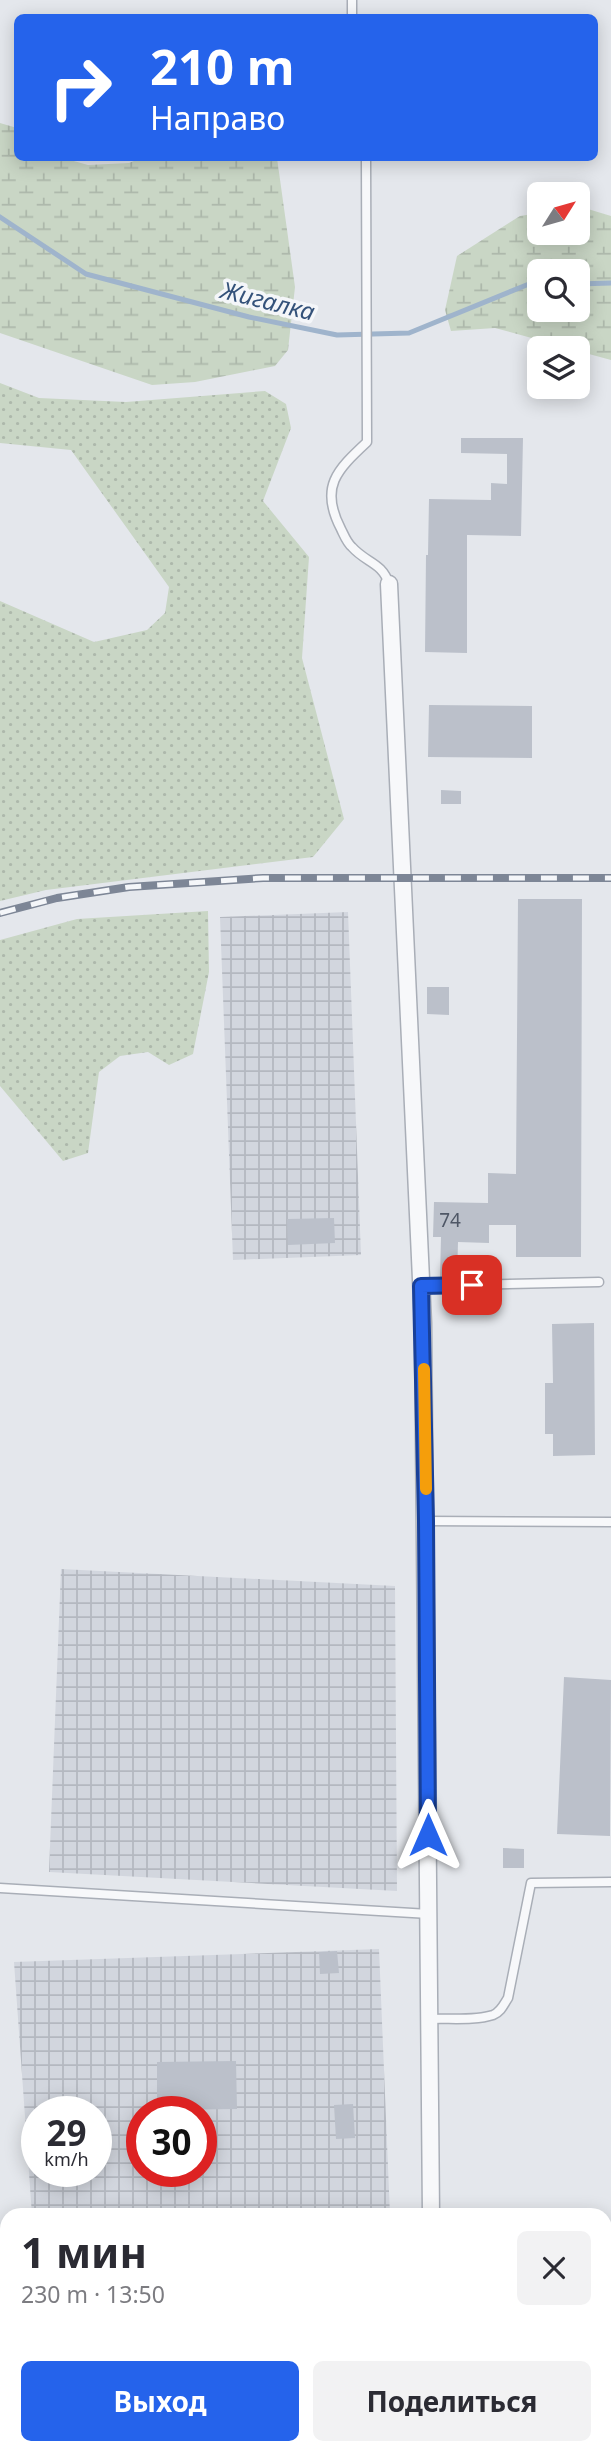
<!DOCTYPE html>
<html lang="ru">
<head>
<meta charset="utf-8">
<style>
	:root { --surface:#fff; --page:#f2f2f3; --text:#2b2b33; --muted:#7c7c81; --accent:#2563eb }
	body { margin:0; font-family:"Noto Sans",sans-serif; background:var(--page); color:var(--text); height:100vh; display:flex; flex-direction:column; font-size:26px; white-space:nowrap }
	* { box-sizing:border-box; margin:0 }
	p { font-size:23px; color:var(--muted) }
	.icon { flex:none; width:38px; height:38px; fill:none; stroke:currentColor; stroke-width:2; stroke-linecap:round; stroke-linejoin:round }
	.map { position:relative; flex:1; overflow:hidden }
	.details { position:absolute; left:0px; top:2208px; width:612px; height:247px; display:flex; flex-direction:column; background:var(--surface); border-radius:21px 21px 0 0; box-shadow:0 4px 18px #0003 }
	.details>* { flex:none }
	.banner { position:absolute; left:14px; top:14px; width:584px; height:147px; border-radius:10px; box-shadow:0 4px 18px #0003; background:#2563eb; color:#fff; overflow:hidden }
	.needle { width:46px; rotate:53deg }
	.tools { position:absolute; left:527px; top:182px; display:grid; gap:14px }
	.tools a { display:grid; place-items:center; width:63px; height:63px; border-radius:10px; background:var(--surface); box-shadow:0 4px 18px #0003; font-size:35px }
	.speed { position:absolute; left:21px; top:2096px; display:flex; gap:14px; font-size:35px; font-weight:700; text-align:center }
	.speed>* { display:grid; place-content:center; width:91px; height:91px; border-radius:50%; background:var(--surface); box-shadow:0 4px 18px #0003; line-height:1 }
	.speed small { font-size:18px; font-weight:400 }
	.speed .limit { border:10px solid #d22; background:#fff; color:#111 }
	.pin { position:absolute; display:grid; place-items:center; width:60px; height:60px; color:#fff; margin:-30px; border-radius:14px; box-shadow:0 4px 10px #0006 }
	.me { position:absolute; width:77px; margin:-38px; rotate:0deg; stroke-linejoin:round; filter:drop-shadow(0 0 5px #0008) }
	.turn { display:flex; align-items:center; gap:24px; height:147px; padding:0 21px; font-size:32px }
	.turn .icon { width:91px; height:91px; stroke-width:2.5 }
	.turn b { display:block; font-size:49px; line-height:60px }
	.round { display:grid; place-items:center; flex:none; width:74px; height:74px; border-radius:10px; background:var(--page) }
	.summary { display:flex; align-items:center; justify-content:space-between; height:119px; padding:0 21px }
	h1 { font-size:42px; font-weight:700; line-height:52px }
	.button { display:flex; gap:14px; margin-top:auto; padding:14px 21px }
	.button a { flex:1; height:80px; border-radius:10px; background:var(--accent); color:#fff; font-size:28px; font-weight:700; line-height:80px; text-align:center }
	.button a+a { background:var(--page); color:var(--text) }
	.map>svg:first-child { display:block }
</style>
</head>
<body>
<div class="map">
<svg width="611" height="2454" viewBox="0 0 611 2454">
	<defs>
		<pattern id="industrial-grid" width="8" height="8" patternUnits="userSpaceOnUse" patternTransform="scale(1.75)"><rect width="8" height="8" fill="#d2d6de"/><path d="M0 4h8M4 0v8" fill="none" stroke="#b4b8c0"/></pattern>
		<pattern id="grass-dots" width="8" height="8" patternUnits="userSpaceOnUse" patternTransform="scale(1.75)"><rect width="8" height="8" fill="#c9d6c5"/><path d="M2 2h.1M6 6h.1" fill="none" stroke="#adb8ab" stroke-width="1.8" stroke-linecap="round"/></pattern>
		<pattern id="wetland-marsh" width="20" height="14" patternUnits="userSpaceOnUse" patternTransform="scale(1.75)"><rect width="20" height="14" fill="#c9d6c5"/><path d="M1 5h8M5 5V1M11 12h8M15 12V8" fill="none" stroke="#adb8ab"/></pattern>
	</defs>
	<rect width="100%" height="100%" fill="#e4e7ec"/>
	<path fill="url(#industrial-grid)" fill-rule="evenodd" d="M348,912L361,1255L233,1260L220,917Z
		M61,1569L395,1586L397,1891L49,1872Z
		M379,1949L390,2215H32L14,1962ZM37,2112H96V2172H37ZM142,2112H201V2172H142Z"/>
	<path fill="url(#grass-dots)" d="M0,383L39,398L126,402L265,391L286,404L291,428L263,501L309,557L302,658L344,819L313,857L46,890L0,901V601L94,642L147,630L165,613L169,587L71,450L0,443Z
		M208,911L209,972L193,1054L169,1065L148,1052L120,1056L99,1072L88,1153L63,1161L0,1086V940L77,919Z"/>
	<path fill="url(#wetland-marsh)" fill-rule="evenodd" d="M0,123L17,128L18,158H63L88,165L129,163L141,158H277L295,287L288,350L275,366L195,382L152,385L0,333Z
		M578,206L611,216V360L578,351V348H568L495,328L451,331L445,310L457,256L520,216L539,213V233H578ZM539,271H578V310H539Z"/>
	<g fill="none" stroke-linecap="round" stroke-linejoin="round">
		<path stroke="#9fb4cc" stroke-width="5" d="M0,217L86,274L249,317L337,335L409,333L529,284H539
			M578,284L611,283"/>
	</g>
	<path fill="#bbc0ca" d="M461,438H523L521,536L467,535V653L425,652L426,555H428L429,499L491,500V483L507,484V454L461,453Z
		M429,705L532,706V758L428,757Z
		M441,790L461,791V804H441Z
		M518,899H582L581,1257H516V1225H489V1243L458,1242L457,1279H440L441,1237H433L434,1202L488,1203V1173L516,1174Z
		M427,987H449V1015L427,1014Z
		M334,1218L335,1243L288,1245L287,1219Z
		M594,1323L595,1455L553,1456V1434H545V1383H553L552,1324Z
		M564,1677L611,1680L610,1836L557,1834Z
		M503,1848L524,1849V1868H503Z
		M337,1951L339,1973L320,1974L319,1952Z
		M236,2061L237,2109L157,2110V2062Z
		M353,2104L355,2138L336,2139L334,2105Z"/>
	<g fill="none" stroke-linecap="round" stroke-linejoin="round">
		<g stroke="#a9aeb7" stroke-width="11">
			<path id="service" d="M352,0V18
				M366,158L367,442C337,470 319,487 341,529C344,535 347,543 352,547C366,563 382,562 389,584
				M421,1286L599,1282
				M426,1521L611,1522
				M0,1888L429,1914
				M429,2019C449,2018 475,2021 493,2015C501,2012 504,2004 508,1998L531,1883L611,1882"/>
		</g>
		<g stroke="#a9aeb7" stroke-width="19">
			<path id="minor" d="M389,584L423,1323L431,2216
				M437,2448V2454"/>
		</g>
		<use href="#service" stroke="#f7f8fa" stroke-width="8"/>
		<use href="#minor" stroke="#f7f8fa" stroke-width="16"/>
		<g stroke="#7d8696" stroke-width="8">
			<path id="rail" d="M0,913L57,898L129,887L263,878H611"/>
		</g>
		<use href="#rail" stroke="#f4f6f9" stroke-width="5" stroke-dasharray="16" stroke-linecap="butt"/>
	</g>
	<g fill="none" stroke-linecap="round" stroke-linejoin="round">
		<g stroke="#184099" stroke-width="18">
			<path id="route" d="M428,1835L426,1521L421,1286L472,1285"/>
		</g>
		<use href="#route" stroke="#2563eb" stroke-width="12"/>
		<path stroke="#f59e0b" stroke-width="12" d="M424,1369L426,1489"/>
	</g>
	<g text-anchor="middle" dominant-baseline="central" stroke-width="7" stroke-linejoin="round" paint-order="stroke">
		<g font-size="19" fill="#4f5766">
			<text x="450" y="1220">74</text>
		</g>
		<g font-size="24" font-style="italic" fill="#34527a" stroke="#f4f6f9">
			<text transform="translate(268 300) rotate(14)">Жигалка</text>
		</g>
	</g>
</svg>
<div class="tools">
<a><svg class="needle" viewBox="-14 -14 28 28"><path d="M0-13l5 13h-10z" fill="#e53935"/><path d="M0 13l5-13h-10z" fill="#7c7c81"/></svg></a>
<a><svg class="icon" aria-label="search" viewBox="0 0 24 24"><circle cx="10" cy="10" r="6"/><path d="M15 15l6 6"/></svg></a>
<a><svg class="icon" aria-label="layers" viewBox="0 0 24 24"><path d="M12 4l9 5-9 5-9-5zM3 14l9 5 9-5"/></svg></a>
</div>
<div class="speed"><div>29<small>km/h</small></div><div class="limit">30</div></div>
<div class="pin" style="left:472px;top:1285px;background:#d93025"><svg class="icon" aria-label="arrive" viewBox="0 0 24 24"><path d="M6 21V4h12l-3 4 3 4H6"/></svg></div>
<svg class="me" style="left:428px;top:1835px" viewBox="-20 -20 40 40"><path d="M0-17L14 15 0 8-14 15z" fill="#2563eb" stroke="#fff" stroke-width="4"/></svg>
<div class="banner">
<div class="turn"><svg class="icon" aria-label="right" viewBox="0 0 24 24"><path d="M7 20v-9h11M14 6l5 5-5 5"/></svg><div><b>210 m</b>Направо</div></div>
</div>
<section class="details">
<div class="summary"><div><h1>1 мин</h1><p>230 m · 13:50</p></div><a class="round"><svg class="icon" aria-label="close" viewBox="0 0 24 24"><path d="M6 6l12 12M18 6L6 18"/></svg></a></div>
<div class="button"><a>Выход</a><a>Поделиться</a></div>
</section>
</div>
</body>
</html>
